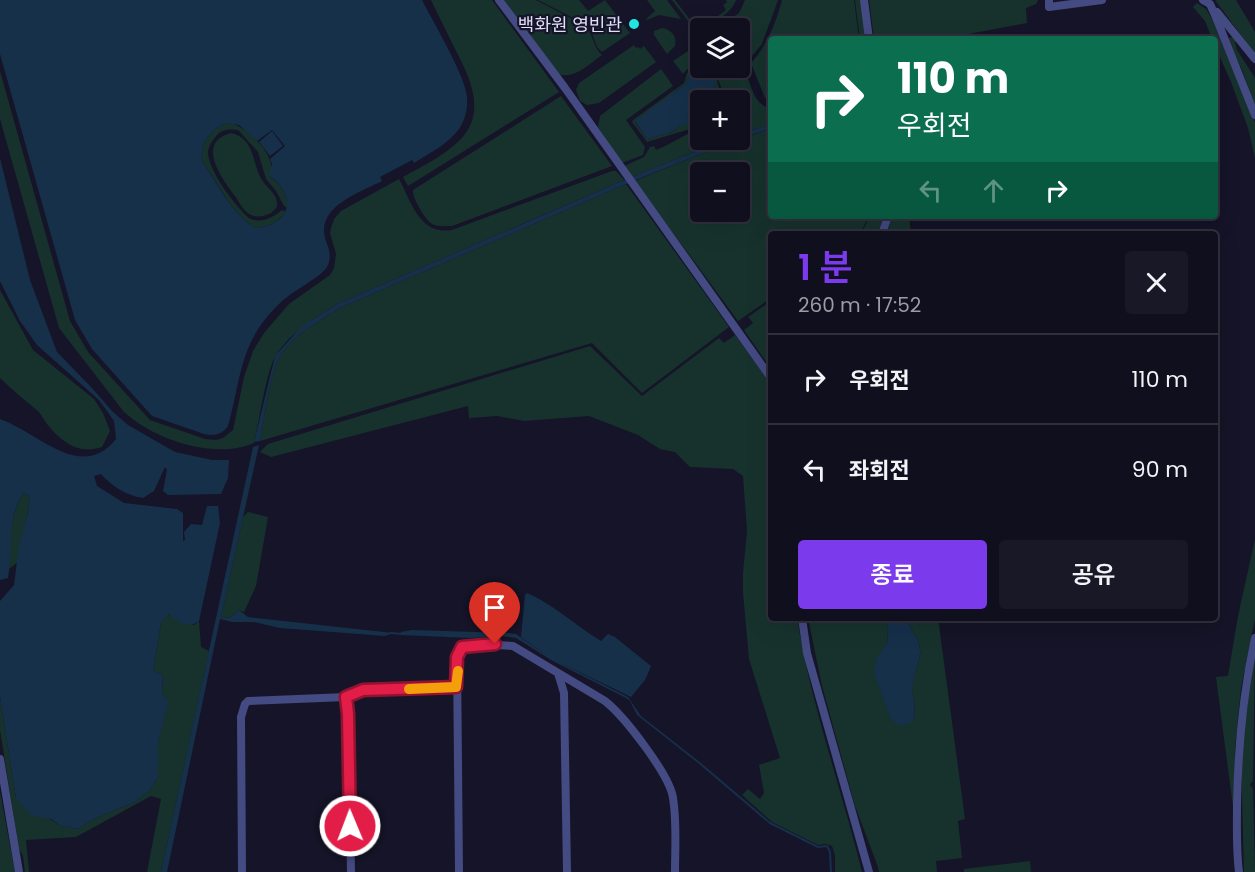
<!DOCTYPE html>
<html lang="ko">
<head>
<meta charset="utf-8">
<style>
	:root { --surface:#100f1e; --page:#191827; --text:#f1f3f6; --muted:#9c9ca4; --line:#302f3c; --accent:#7c3aed }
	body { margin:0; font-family:Poppins,"Noto Sans KR",sans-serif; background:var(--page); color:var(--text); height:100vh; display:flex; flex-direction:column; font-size:22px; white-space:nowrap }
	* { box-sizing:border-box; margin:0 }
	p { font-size:20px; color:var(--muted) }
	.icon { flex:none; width:33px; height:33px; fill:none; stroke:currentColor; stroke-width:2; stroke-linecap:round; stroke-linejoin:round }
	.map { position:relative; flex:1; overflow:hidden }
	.panel { position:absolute; left:768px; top:231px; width:450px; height:390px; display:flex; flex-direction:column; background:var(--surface); border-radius:6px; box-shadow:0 6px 24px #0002,0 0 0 2px var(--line) }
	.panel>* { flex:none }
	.guide { position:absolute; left:768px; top:36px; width:450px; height:183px; border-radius:6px; box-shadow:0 6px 24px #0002,0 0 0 2px var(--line); background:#0b6e4f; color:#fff; overflow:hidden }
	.fabs { position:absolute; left:690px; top:18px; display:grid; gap:12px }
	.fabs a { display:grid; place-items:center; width:60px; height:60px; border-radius:6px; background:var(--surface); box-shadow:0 6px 24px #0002,0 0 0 2px var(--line); font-size:30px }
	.pin { position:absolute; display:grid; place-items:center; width:51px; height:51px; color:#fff; margin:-62px -26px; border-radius:50% 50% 50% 0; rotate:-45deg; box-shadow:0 0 6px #0007 }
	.pin .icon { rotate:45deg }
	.me { position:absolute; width:66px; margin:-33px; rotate:359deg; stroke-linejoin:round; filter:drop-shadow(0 0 4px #0008) }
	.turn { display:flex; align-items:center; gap:21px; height:126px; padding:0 30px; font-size:27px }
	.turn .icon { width:78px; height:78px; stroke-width:2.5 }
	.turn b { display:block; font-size:42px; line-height:51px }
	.lanes { display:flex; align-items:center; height:57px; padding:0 30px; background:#0003; justify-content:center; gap:30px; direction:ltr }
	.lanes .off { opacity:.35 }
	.round { display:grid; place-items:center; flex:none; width:63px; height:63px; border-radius:6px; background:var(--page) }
	.overview { display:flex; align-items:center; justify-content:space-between; height:102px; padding:0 30px }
	h1 { font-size:36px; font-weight:600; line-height:45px; color:var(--accent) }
	.button { display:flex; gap:12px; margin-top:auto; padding:12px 30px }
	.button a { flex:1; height:69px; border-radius:6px; background:var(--accent); color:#fff; font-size:24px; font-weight:600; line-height:69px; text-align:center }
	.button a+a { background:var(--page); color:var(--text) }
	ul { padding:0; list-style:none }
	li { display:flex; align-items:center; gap:18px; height:90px; padding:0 30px; border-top:2px solid var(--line) }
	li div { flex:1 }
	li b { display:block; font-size:22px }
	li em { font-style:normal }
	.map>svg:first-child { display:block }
</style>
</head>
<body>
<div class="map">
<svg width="1255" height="872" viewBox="0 0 1255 872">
	<rect width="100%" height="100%" fill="#151428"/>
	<path fill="#17322d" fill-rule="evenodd" d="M431,0H492L559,92L408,186L403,177C423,166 445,155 461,139C488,110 468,74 453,45C446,30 438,15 431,0Z
		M504,0H536L584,25C594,33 592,47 602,55C589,64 574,80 558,74Z
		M538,0H579L588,11L605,0L630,33L602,52L597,47L589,26Z
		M647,0H667L681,19L659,15L647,20L646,19L655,11Z
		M672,0H675L691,21L699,16L706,25L726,10L723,5L727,2L726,0H736C732,13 709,27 697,29L691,25Z
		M745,0H778L762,44L748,61L740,55V28H717L739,13Z
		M782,0H854L859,39H771V101L765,98L751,63C767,45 776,23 782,0Z
		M855,0H861L866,39H860Z
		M869,0H1038L1036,4L1026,8L1027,23L941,39H874Z
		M1215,0H1236L1255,32V54Z
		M1197,3L1206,9L1212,19L1253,117L1255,123V158L1248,128L1231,82L1215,46V39H1212L1205,21L1193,7Z
		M662,28C672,30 677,36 675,46L667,54L654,35V31Z
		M1233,37L1237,40L1235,42L1237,50L1255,78V106L1243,72L1229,43V38Z
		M700,43V63L690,66L683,74L673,61Z
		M634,45L636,48L638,47L640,49L644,46L656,62L599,103L587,105L580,101L576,90L579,83Z
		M740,65C753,79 750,105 771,108V124L740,134V126L748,116C746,102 735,100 724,94L713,68H740Z
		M699,66C702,67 705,67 708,68C721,74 715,94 729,100H712L709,99L713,91L711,72L703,68L686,84L635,122L647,139L672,132L680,125H693L700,122V126L647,142L632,122L633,120L684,83L687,73Z
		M661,69L673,86L626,120L645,147L643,155L622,163L598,127L600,116Z
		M0,71L70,321L88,352L150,420L205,439L216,440L223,438L233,430L244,377L253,351L264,333L289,304L330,275L334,268L336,254L330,233L331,228L334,219L341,211L399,179C412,203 419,235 452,230L612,171H616L624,180L337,304C314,318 291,332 276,355C266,371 259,422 254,443C214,460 155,440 124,412L59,328L0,119Z
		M561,96L612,166L452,226C446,226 437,227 432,224C425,220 412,197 413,190Z
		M227,123C243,123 269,149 271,164C272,168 271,174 271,178C282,184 287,196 288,208L284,206L276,191L266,179L258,152L238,130C230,129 223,129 217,135C213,140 209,145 208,152C208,171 236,207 250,219C262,223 272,218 282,210L286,212C278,222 268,228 255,228C231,213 220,185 203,163C197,147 211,128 227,123Z
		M771,129V216H869L860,234H771V298L738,321L635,181L735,140ZM700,172H740V212H700Z
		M696,130H700V140H724L631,177L624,166L644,157L650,147L654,146L656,150C671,144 682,136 696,130Z
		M231,133C255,138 252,164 262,180C266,187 276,193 277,202C278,207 275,210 271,213C264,217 256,218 249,214C243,210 239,202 235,196C222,179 195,142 231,133Z
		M626,184L729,327L642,393L592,343L260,441C265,418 269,374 281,355C294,334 320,321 340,308Z
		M870,216H883L878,234H861Z
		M892,216H909L911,234H887Z
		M0,290L33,350L94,399L103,413L110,431L102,447C79,455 61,442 47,424C44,420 42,416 39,412C26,401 12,390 0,378Z
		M771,301V369L744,330L753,323L748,317Z
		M735,335L771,384V618H797C811,705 841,787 862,872H835V855L832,846L826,844L818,845L772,822L742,795L748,789L760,799L764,793L759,765L780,758L749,659L743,592V573L747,531L743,476L733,469L690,467L675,452L660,449L638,435L589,416L524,421L497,416L469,418L468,406L271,457L260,452L268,444L590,346L642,396L719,338L724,343Z
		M24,493L30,496C28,518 20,539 18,562L9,569C10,543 9,514 24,493Z
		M248,512L268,517L256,586L244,612L239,610L230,618L221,617L243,517Z
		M1255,539V619L1241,688L1235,749L1233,807L1216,677L1228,676L1238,616Z
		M167,614L194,625L199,621L201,647L209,651L161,872H147L161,799L151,796L76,837L26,840L29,872H25L23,856L19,849L0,730V697L16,798L61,826L77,829L96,818L135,802L150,790L158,777V742L167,703L162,693L163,675L153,671L161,623Z
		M808,618H888L887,705L891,719L913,721C917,708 913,700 912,687C912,673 924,659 919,644C916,635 909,629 908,618H938L965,819L958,821L962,858L936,861L937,872H879L878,867L855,806L822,686Z
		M1255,649L1253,781L1250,785L1253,788L1255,872H1244L1241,756Z
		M0,792L15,872H0Z
		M1030,861L1031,872H964V869Z"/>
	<path fill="#16304a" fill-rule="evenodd" d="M0,0H422C433,22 466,76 467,98C468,108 465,120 459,129C448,144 430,153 414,163L412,160L380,177L382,181C359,193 314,207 326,241C329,249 332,258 327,267C320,278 292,291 280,303C239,342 242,376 228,426C222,435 213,436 204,434L152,416L92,349L75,320L0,54ZM227,123L239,125L257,141L272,130L285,146L270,159L272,164L269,174C271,179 275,179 278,183C287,193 291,208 281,218C274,224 265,228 255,228C231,213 219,185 203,163C197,147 211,128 227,123Z
		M698,68L711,72L716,83L709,98L712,100H700V122L693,125H680L672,132L647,139L635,121L686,84L690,73Z
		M771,124V129L740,138V134Z
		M272,131L283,146L270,156L259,142Z
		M724,140H736L626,184L340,308C320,321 294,334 281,355C269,374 265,418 260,441L254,442L275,356L302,326L337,304L631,177Z
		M0,158L30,280L57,352L92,388L113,412L128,425L175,452L212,460H229L228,478L221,494L168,495L163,491L167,470L165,467L154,491L143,498C125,495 113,487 101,474L94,476L97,486L124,503L177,509L183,513V541L185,540L184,532L191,524L202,525L207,506H218L220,523L199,621C187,630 178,621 168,614L161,623L153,671L163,675L162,693L168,703L158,742V777L150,790L135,802L96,818L77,829L61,826L51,819L31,815L16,798L0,697V601L14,585L19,545L28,512L30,496L24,493C6,517 13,550 8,578L0,580V419C38,432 81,483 116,439L114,421L99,400L37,345L20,321L0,281Z
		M259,445L221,617L230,618L239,610L248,617L393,633L385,636L280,628L254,622H232L220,619L167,872H161L253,447Z
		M527,593C553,604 576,626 601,641L608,634L615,637L651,666L645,680L631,697L557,661L628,697L641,716L701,763L704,766L703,767L637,715L630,701L626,698L551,660L516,638L502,636L471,638L400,635L401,632L412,630L509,633L516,634L550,658L521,637L525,595Z
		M888,618H908C909,629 916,635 919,644C923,657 915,670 913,682C910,695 918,705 913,721L904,725H898L891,719L874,673L876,660L888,642Z"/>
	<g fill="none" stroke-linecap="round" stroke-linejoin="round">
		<path stroke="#16304a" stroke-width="2" d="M390,633L402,634
			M703,766L770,823L818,847L827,846L830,852L831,872"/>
		<path stroke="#444a82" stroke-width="8" d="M499,0L565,88L771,378
			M864,0L869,39
			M1049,0V7L1102,0
			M1203,0L1210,4L1215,15L1255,115
			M1217,12L1255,59
			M882,234L888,216
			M802,618L807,653L869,872
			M558,673L564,693L567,872
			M346,697L348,714L351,872
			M0,759L19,872
			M242,872L241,717L245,704L248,701L346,697L363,690L456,687
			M459,872L457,657L462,647L480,644L513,646L605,701C624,716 670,775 673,798C677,822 675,848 675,872
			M1239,872C1236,849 1237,826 1237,803C1238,747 1243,693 1255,638"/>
	</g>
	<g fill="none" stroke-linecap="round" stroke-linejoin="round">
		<g stroke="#92132f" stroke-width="15">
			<path id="route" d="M350,826L348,714L346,697L363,690L456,687L457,657L462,647L495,644"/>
		</g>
		<use href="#route" stroke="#e11d48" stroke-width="10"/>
		<path stroke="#f59e0b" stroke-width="10" d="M409,689L456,687L458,671"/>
	</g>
	<circle fill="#21e5df" stroke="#151428" stroke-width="2" cx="634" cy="24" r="6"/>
	<g text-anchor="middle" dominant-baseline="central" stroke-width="4.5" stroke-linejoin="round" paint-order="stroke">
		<g font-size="18" fill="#dfdffb" stroke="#151428" text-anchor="end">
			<text x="622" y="24">백화원 영빈관</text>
		</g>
	</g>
</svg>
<div class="fabs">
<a><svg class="icon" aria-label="layers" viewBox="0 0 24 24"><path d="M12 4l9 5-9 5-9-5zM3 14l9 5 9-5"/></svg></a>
<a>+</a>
<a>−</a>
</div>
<div class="pin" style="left:495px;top:644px;background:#d93025"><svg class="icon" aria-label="arrive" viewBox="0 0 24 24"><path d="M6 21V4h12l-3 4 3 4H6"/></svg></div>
<svg class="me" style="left:350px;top:826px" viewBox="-20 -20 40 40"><circle r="17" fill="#e11d48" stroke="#fff" stroke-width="3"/><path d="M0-11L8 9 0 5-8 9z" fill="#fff"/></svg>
<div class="guide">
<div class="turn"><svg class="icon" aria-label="right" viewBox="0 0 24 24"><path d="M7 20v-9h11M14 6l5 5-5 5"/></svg><div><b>110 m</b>우회전</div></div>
<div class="lanes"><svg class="icon off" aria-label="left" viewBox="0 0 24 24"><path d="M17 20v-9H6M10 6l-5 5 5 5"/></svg><svg class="icon off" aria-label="ahead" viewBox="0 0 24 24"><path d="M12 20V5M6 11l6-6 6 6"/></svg><svg class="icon" aria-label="right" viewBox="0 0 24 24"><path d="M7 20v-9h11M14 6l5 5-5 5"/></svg></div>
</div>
<section class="panel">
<div class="overview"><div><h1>1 분</h1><p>260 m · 17:52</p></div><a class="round"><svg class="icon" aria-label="close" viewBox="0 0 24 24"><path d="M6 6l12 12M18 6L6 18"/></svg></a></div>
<ul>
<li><svg class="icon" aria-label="right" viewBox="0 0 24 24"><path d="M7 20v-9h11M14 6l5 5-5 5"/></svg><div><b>우회전</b></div><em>110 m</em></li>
<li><svg class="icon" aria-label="left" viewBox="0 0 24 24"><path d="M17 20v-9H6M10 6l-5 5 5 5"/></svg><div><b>좌회전</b></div><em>90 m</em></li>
</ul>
<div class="button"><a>종료</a><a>공유</a></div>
</section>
</div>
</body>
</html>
